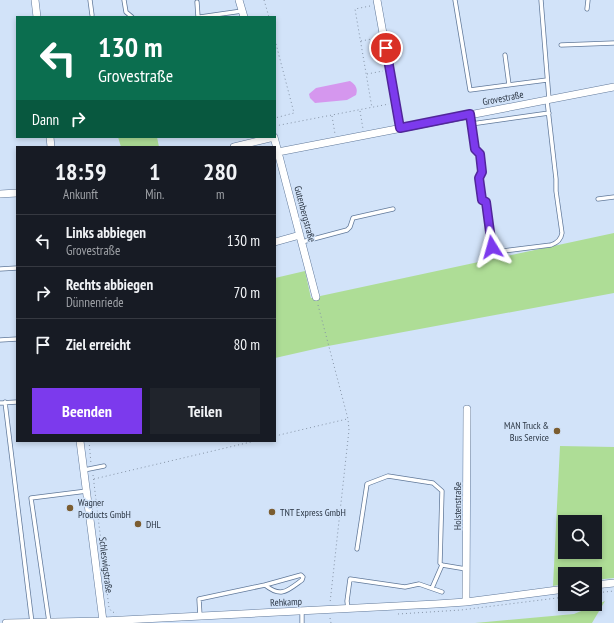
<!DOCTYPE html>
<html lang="de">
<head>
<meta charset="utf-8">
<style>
	:root { --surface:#171b24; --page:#20242c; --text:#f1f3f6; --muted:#9ea1a6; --line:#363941; --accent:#7c3aed }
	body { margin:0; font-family:"PT Sans Narrow",sans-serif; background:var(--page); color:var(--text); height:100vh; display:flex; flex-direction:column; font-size:15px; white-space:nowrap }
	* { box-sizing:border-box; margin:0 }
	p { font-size:13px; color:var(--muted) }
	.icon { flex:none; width:22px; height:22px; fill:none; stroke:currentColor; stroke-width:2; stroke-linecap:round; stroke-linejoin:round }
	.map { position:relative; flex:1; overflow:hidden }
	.side { position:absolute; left:16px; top:146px; width:260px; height:296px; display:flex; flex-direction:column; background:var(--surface); border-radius:0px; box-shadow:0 2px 6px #0003 }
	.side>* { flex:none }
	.hud { position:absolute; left:16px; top:16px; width:260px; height:122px; border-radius:0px; box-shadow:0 2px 6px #0003; background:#0b6e4f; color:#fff; overflow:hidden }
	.tools { position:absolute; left:558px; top:515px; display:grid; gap:8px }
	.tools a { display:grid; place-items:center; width:44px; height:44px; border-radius:0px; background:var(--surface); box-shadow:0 2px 6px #0003; font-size:20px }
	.pin { position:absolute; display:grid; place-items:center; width:34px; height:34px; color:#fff; margin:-17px; border:2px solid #fff; border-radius:50%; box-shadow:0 1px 4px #0007 }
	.me { position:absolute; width:44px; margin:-22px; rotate:352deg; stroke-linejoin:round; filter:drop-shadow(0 0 3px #0008) }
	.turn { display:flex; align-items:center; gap:14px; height:84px; padding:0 16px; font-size:18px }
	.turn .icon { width:52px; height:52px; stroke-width:2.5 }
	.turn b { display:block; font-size:28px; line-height:34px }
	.then { display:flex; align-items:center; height:38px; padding:0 16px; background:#0003; gap:8px; font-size:15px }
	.eta { display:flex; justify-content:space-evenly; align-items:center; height:68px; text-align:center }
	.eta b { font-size:24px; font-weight:700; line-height:28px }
	.cta { display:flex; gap:8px; margin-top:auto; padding:8px 16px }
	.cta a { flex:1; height:46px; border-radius:0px; background:var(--accent); color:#fff; font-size:16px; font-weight:700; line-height:46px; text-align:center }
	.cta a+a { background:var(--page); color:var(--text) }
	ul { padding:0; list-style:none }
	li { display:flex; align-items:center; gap:12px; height:52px; padding:0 16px; border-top:1px solid var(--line) }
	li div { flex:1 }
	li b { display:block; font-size:15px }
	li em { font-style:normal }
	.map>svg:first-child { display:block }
</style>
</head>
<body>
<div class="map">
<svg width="614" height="623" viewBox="0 0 614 623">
	<rect width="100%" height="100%" fill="#d2e3f9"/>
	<path fill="#aedd96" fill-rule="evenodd" d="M118,137H157L159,147H121Z
		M614,233V293L328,346L275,358V278L305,271L311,298Z
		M560,446L614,447V578L595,580V574H565V584L553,586ZM565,522H595V552H565Z
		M605,601L592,623H475L574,614Z"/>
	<path fill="#d597ee" d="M350,81C356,85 358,89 356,95L347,100L315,103L310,98L309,94L316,88Z"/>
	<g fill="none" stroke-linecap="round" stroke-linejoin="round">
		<g stroke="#61799a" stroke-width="5">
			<path id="lane" d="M90,0L92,15
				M124,0L126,12L132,17
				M455,0L470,90L547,80
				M541,0L549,99
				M197,2L198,17
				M587,9L588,0
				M200,17L242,11
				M561,45L614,43
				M505,55L509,85
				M470,115L475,149L479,154L482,172L479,178L482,200L486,202L493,249L503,251L551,245C557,243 561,240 562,233L556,191V179L547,100
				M471,124L549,113
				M598,199L614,197
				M302,242L347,230L350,227L353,218L393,209
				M0,269L17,268
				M0,340L17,339
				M5,402L32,623
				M0,403L17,402
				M84,470L104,466
				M357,549L367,484L388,476L433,483L442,491L440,563L442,565L466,569
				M432,588L442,565
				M348,609L347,601L350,579L405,587L419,584L442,592
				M302,611V623
				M200,616L199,599L265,585C281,598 287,591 302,580L303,577L301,575L265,585
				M49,622L31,498L87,491"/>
		</g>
		<g stroke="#61799a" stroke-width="8">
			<path id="street" d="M35,0L37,17
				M239,0L244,17
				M377,0L400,128
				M50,137L51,147
				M234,147L274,137L316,297
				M278,152L614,87
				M0,194L17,193
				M275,242L300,235
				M80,441L103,621
				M595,585L614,583
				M466,602L467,409
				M6,623L103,621L436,604L466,602L565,589"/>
		</g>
		<path stroke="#8593a6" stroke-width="1" stroke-dasharray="1 3" stroke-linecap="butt" d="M264,0L269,17
			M370,6L355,9L372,108
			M275,40L294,113L275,118
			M361,41L377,38
			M275,57L279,56
			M367,74L383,71
			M360,111L363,129
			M332,116L335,134
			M275,126L389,104
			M318,305L348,419L349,430L330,603
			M275,436L347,419
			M89,441L91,464
			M93,475L109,608L112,612L117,613
			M94,479L255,441
			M595,593L614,591
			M398,614L461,610L565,597
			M330,618L331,623"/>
		<use href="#lane" stroke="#fff" stroke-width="3.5"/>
		<use href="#street" stroke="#fff" stroke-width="7"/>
	</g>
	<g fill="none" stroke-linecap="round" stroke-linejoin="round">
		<g stroke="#51269a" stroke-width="10">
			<path id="route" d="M386,48L400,128L470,114L475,149L480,154L482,172L479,178L482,200L486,202L492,247"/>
		</g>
		<use href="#route" stroke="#7c3aed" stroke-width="7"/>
	</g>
	<g fill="#7b5d31" stroke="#d2e3f9" stroke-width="1.5">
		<circle cx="557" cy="431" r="4"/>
		<circle cx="70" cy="508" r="4"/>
		<circle cx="272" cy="512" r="4"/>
		<circle cx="138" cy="524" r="4"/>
	</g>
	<g text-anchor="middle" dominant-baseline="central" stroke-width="3" stroke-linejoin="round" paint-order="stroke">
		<g font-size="10" fill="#2c3745" stroke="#d2e3f9">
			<text transform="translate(503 98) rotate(-11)">Grovestraße</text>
			<text transform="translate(305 214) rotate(75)">Gutenbergstraße</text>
			<text transform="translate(457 506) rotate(-90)">Holstenstraße</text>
			<text transform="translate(106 565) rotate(83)">Schleswigstraße</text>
			<text transform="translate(286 602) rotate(-3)">Rehkamp</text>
		</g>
		<g font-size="10" fill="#2c3745" stroke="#d2e3f9" text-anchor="start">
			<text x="549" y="425" text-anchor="end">MAN Truck &amp;<tspan x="549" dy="12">Bus Service</tspan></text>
			<text x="78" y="502">Wagner<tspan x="78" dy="12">Products GmbH</tspan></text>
			<text x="280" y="512">TNT Express GmbH</text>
			<text x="146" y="524">DHL</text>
		</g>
	</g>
</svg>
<div class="tools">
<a><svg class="icon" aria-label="search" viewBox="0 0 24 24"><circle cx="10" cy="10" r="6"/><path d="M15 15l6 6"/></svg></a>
<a><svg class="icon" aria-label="layers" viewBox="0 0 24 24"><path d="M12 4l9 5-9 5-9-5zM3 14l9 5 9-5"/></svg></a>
</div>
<div class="pin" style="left:386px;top:48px;background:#d93025"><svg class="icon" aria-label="arrive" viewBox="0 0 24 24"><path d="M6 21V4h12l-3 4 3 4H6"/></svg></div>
<svg class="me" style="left:492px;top:247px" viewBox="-20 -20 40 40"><path d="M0-17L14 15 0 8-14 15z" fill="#7c3aed" stroke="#fff" stroke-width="4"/></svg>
<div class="hud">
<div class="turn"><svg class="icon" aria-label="left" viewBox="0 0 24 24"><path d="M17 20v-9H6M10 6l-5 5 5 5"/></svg><div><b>130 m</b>Grovestraße</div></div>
<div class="then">Dann<svg class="icon" aria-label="right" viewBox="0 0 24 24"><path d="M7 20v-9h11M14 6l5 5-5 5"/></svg></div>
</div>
<section class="side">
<div class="eta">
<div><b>18:59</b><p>Ankunft</p></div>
<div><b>1</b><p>Min.</p></div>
<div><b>280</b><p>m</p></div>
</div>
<ul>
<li><svg class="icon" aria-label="left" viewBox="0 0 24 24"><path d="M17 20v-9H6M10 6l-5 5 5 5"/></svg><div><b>Links abbiegen</b><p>Grovestraße</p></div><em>130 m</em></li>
<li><svg class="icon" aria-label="right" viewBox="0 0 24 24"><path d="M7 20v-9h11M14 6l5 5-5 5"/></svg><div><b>Rechts abbiegen</b><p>Dünnenriede</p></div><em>70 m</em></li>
<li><svg class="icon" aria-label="arrive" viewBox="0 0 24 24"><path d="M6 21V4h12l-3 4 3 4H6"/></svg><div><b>Ziel erreicht</b></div><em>80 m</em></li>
</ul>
<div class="cta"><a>Beenden</a><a>Teilen</a></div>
</section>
</div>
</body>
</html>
